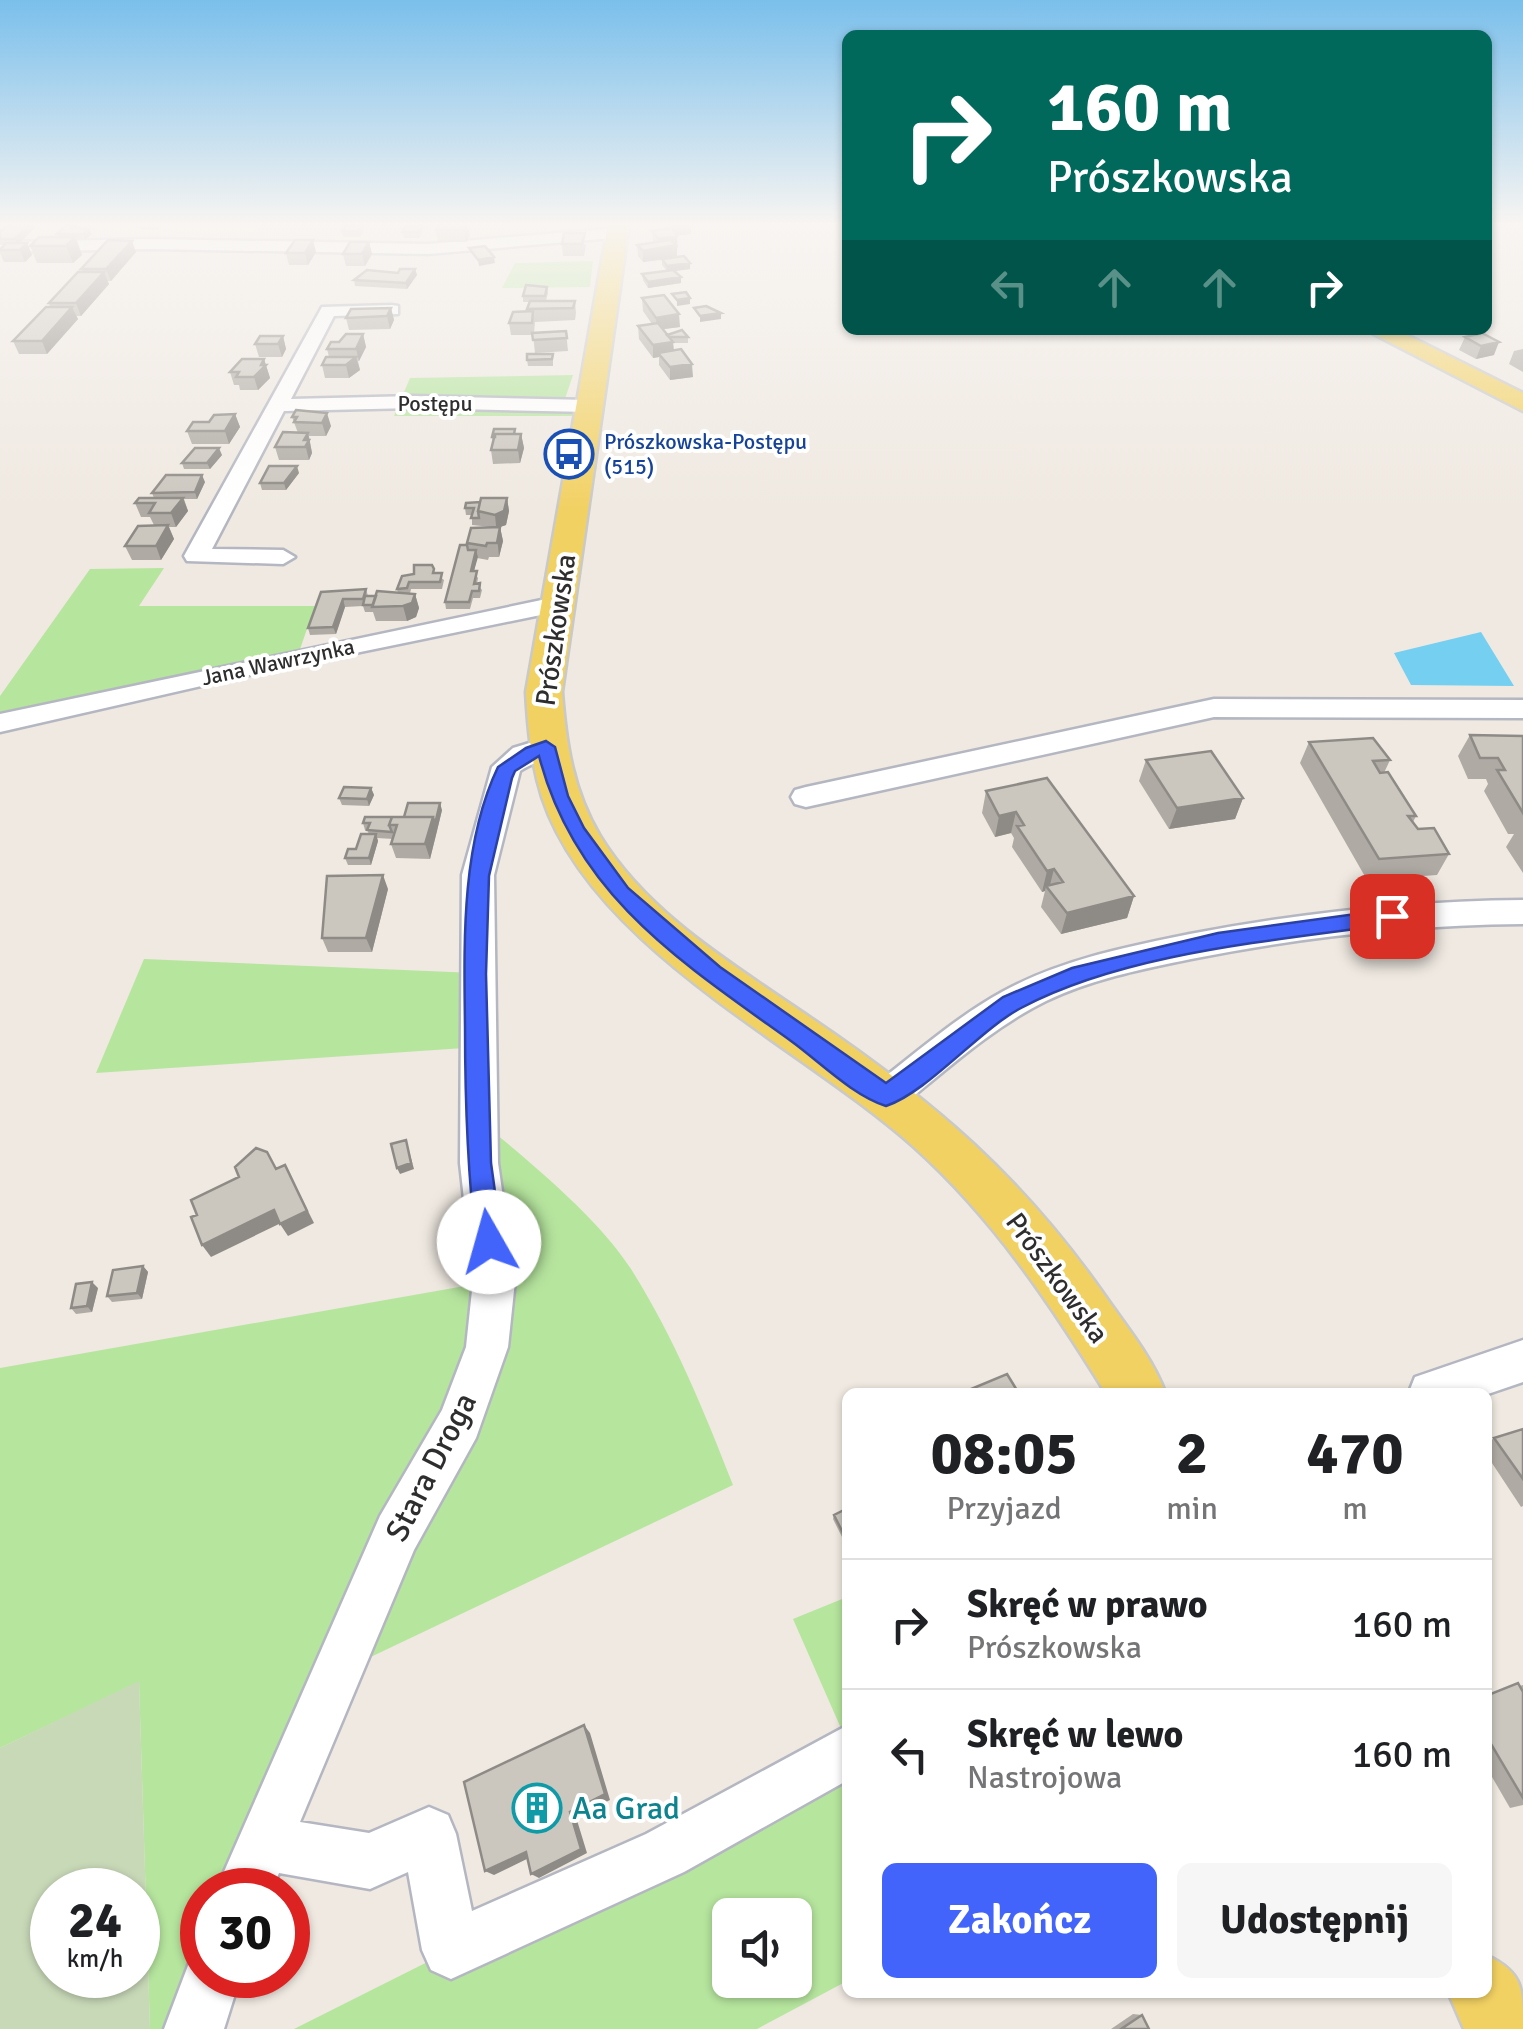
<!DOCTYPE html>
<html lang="pl">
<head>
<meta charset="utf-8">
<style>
	:root { --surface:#fff; --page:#f6f6f6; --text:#202124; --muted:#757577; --line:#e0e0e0; --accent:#4264fb }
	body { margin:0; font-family:Signika,sans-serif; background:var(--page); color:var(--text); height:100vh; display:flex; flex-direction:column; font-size:38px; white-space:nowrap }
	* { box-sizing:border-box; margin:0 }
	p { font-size:32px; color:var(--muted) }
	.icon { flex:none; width:55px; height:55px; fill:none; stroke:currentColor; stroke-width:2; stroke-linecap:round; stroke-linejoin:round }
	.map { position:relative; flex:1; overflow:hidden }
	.panel { position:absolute; left:842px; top:1388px; width:650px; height:610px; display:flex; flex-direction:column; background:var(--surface); border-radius:15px; box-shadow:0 2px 8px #0004 }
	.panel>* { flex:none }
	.top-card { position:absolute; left:842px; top:30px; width:650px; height:305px; border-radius:15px; box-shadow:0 2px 8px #0004; background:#00695c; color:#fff; overflow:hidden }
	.controls { position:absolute; left:712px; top:1898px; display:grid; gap:20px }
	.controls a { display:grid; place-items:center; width:100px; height:100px; border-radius:15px; background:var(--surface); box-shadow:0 2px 8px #0004; font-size:50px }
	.speed { position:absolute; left:30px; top:1868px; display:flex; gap:20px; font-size:50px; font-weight:700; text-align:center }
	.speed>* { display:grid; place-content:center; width:130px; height:130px; border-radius:50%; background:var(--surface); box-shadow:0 2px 8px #0004; line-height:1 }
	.speed small { font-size:25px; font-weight:400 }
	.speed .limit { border:15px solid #d22; background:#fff; color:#111 }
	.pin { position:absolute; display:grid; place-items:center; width:85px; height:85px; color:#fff; margin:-42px; border-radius:20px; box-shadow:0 5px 15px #0006 }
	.me { position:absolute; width:110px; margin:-55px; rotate:353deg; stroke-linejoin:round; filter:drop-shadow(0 0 8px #0008) }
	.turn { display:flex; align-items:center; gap:35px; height:210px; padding:0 40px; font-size:45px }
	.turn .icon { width:130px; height:130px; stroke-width:2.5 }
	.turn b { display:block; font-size:70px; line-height:85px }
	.lanes { display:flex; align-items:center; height:95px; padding:0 40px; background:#0003; justify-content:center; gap:50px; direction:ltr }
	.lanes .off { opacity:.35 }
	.eta { display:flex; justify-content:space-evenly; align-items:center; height:170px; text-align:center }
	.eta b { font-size:60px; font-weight:800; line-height:70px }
	.button { display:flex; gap:20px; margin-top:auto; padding:20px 40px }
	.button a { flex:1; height:115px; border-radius:15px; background:var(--accent); color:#fff; font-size:40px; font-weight:800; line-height:115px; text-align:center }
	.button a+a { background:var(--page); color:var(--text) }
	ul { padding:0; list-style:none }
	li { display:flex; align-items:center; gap:30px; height:130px; padding:0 40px; border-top:2px solid var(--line) }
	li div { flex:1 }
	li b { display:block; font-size:38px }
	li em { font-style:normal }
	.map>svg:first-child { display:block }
</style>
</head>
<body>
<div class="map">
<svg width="1523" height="2029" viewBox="0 0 1523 2029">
	<rect width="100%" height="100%" fill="#efe9e1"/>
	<path fill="#b6e59e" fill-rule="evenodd" d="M593,261L590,287L502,288L515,263Z
		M573,375L565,399L589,406L588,416H394L410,378Z
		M164,568L139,606H315L299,652L0,723V696L90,569Z
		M144,959L475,973L479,1047L96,1073Z
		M477,1118C527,1160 596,1215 631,1269C674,1337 704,1411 733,1485L337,1673L244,1890H202V1975L194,2029H150L139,1682L0,1748V1368L493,1281Z
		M847,1597V1742L793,1619Z
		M847,1751V1981L757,2029H294ZM730,1915H795V1980H730Z"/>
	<path fill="#c8d9b8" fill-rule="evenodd" d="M139,1681L150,2029H0V1748ZM52,1890H138V1975H52Z"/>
	<path fill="#75cff0" d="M1481,632L1514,686L1411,685L1394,653Z"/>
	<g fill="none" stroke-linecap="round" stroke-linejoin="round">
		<g stroke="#b4b7c1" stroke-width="5">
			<path id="minor" d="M618,228L624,229V237L428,254L151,249L0,252V242L151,239L428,244Z
				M392,305L398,306V314L334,316L291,399L414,396L589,400L599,406L589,412L414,408L284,411L212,549L283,550L295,557L283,564L187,561L184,556L322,307Z
				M556,597L569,605L565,610L258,673L0,732V714Z
				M1214,699L1523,700V718L1214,717L806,807L795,804L791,797L795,790L806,787Z
				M546,738L556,741L560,747C553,759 532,762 520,771L494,875L498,1163L515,1281L508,1347L476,1438L414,1550L300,1822L369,1833L429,1807L448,1815L456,1834L472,1911L646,1834L848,1725V1780L684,1872L451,1979L431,1970L422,1950L408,1872L370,1889L279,1873L272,1890H216L380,1516L442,1410L466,1347L473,1281L460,1163L462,875L492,767L513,748Z
				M1523,900V924C1411,925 1301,937 1191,959C1142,969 1092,979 1046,1001C991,1028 946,1070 899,1108L886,1112L873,1108L868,1097L873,1086C915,1054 955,1018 1002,992C1060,960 1126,947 1190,934C1300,913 1411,901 1523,900Z
				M1523,1340V1382L1488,1394L1409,1392L1415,1377Z
				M202,1950V1975H241L224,2029H164L192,1955Z"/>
		</g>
		<g stroke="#c9c9c9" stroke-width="5">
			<path id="major" d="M608,225H629L562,692C566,744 573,791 600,836C648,915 737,967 811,1018C935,1102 1024,1178 1110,1303C1130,1331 1153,1360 1165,1392H1105C1050,1303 993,1218 914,1147C800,1045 592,949 542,797C531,762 528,728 526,692Z
				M1366,330H1397L1523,393V411Z
				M1488,1956C1523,1973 1523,1988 1523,2029H1464L1448,1992H1488Z"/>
		</g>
		<use href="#minor" fill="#fff" fill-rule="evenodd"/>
		<use href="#major" fill="#f2d163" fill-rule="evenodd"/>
	</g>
	<path fill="#afaba4" d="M8,225H34L35,227L20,243H27L32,255L25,262H4L0,253V248L4,245H0V230H3Z
		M138,225H163L158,230L140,229Z
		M346,225H366L363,228L364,230L360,237H343L342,231Z
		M427,225L425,229H422L423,232L419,238H404L402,232L406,226Z
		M468,225L470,235L466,242H438L436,230Z
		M666,225H691V234L677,235L678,248H676L677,257L690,263V269L674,271L681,283L648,288L643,280L642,274L667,271L662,265V260L643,262L638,256L637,245L653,242L652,231L667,229Z
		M81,228L92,234L85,240H77L82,255L73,263H37L30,246L58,237L57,234Z
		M564,233L586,245L584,256H563L562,244Z
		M369,242L372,254L365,266H346L343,254Z
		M136,252L111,281H107L109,284L81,316H76L78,319L47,354H19L13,341L50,307L49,303L83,272L81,269Z
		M316,252L308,265H289L286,253Z
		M415,269L417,275L407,289L355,286L354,280Z
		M547,287L548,293L546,301H575L576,313L575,320L535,322L534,333L566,331L568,351L535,353L533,335H511L509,323L528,311L529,302H523V296Z
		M642,298L680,327L663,329L668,335L688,337V343H673L674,350L693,377L670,380L659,365V357L653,358L639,339L638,326L652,324L643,311Z
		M391,308L394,320L390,329L349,330L346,318Z
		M1482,333L1494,355L1476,359L1459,350L1465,337Z
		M363,334L366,347L359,361H358L360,370L349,378H325L322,365L329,357L327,349L339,342Z
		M283,336L286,349L282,357H259L255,344Z
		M1523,349V372L1509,364L1514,351Z
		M553,354V366H528L527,360Z
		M264,359L270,378L258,390H240L239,385H234L230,372Z
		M296,410L331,426L326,436H309L312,453L309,460H279L275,447L298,433L292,417Z
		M235,414L240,427L229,444H192L187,431Z
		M521,434L524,448L520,463L493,464L491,450L493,442L492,437Z
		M222,455L210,469H184L182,463Z
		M299,473L286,490H262L260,483Z
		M205,482L197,499H184L188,511L176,527H169L174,539L161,560H132L125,546L154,525L150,517H141L135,503L154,498L152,493Z
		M507,498L509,511L506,525L500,527L503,541L499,557H489L488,560L477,558L474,571L478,578L477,584L482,590L480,598H473L470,609H446L445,602L467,543L491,527L472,525V515H466L465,508L480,502Z
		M435,573L444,580L442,589H411L410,594H415L419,608L416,617L407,621H376L373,612H365L363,606L345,607L336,634L310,635L308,628L321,592L366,589L368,596L398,593L397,589L402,576Z
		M1470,735L1523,736V873L1506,847L1514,834H1508L1484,791L1488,784L1486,779H1468L1458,756Z
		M1309,742L1390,760L1384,773L1416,816L1413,822L1418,829L1449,854L1437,875L1367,880L1300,763Z
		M1146,760L1243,798L1235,819L1169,829L1139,781Z
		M371,788L374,795L369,806L342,805L339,798Z
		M986,791L1134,896L1127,918L1061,934L1041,907L1045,891L1042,892L1012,847L1014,838L1011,833L995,837L982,813Z
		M442,810L430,859L396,858L391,844L393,839L377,838L378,841L371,865H348L345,858L356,849L369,834L367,830H365L363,823Z
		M388,889L372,952H328L322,938Z
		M143,1266L148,1272L142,1299L112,1302L107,1296Z
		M98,1288L92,1312L76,1314L71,1308Z
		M1523,1429V1506L1521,1507L1488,1457V1443L1494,1438Z
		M848,1508V1549L833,1519L834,1515Z
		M1523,1685V1805L1510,1808L1488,1770V1695Z
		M1133,2014L1142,2015L1149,2029H1111Z"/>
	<path fill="#8e8b86" d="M28,225H34L35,227L18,245L15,239Z
		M467,225L470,235L466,242L464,230Z
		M672,225H691V234L673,236Z
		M89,229L92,234L85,240L83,234Z
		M677,236V257L643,262V251L659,248V239Z
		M75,237L82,255L73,263L66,246Z
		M313,240L316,252L308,265L305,253Z
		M132,241L136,252L111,281L106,269Z
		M369,242L372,254L365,266L362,254Z
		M27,243L32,255L25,262L20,250Z
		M494,257L495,263L479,266L478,260Z
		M690,263V269L668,272L667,266Z
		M415,269L417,275L407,289L406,283Z
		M104,272L109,284L81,316L76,303Z
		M681,277V283L648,288V282Z
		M690,298V304L677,306V300Z
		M72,307L78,319L47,354L42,341Z
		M391,308L394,320L390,329L387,316Z
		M721,313V319L700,322V316Z
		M679,314L680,327L657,330L656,318Z
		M363,334L366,347L359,361L356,349Z
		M283,336L286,349L282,357L278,344Z
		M673,342L674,355L658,353L659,357L653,358V345Z
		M1499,342L1494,355L1476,359L1481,346Z
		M356,357L360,370L349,378L346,365Z
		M264,359L270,378L258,390L254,377Z
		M692,364L693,377L670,380V367Z
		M327,413L331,426L326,436L322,423Z
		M235,414L240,427L229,444L225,431Z
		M308,433L312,453L309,460L304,440Z
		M521,434L524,448L520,463L518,450Z
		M219,448L222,455L210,469L207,463Z
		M297,466L299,473L286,490L284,483Z
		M202,475L205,482L197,499L195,492Z
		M183,498L188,511L176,527L171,513Z
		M507,498L509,511L506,525L500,527L503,541L499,557L495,515Z
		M168,525L174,539L161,560L156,546Z
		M476,550L478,557L472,578L471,571Z
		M415,594L419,608L416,617L407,621L403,606Z
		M343,599L345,607L336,634L333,627Z
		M371,788L374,795L369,806L367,799Z
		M1243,798L1235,819L1169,829L1177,808Z
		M440,803L442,810L437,831L435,824Z
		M1016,812L1011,833L995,837L999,816Z
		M433,817L437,831L430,859L425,844Z
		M376,834L378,841L371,865L369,858Z
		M1054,869L1049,889L1046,886L1045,891L1042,892L1047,871Z
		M383,875L388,889L372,952L366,938Z
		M1134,896L1127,918L1061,934L1067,913Z
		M406,1140L414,1169L400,1174L397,1168Z
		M285,1165L314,1223L288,1236L280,1224Z
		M274,1210L281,1223L211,1257L202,1245Z
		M143,1266L148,1272L142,1299L137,1293Z
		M92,1282L98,1288L92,1312L87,1306Z
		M584,1725L590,1733L610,1800L576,1817L587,1853L539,1878L531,1874L570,1812Z
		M526,1852L533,1856L494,1875L485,1871Z"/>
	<path fill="#cbc7bf" stroke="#8e8b86" stroke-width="2.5" d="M8,225H28L15,239H0V230H3Z
		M67,225H76L73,228L89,229L83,234H57Z
		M346,225H362L358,231H342Z
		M438,225H467L464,230H436Z
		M406,226H422L418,232H402Z
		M672,228L677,236L659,239L652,231Z
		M564,233H585L582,244H562Z
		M39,237H75L66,246H30Z
		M108,240L132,241L106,269H81Z
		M295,240H313L305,253H286Z
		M670,240L676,245L643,251L637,245Z
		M350,242H369L362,254H343Z
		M6,243H27L20,250H0Z
		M485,246L494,257L478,260L469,248Z
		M684,256L690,263L667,266L662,259Z
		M400,269H415L406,283L354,280L367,270L398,273Z
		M673,270L681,277L648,282L642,274Z
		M78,272H104L76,303H49Z
		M526,285L547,287L545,296H523Z
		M686,292L690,298L677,300L672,294Z
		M664,295L679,314L656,318L642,298Z
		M530,301H575L573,308L527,309Z
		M706,306L721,313L700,316L694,308Z
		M46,307H72L42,341H13Z
		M391,308L387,316L346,318L351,309Z
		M533,311L532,323H509L513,312Z
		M658,323L673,342L653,345L638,326Z
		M682,330L688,337H669L667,335Z
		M566,331L567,338L533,340L532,333Z
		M1482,333L1499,342L1481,346L1465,337Z
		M346,334H363L356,349H327L331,342H339Z
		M260,336H283L278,344H255Z
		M681,349L692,364L670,367L658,353Z
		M527,354H553L552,359L527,360Z
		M326,357H356L346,365H322Z
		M242,359H264L261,365H266L254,377H236L239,372H230Z
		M296,410L327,413L322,423L294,422L297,417H292Z
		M235,414L225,431H187L193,422H209L214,415Z
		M494,429H515L514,434H495V437H492Z
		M283,432L308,433L304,440H309L305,447H275Z
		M495,434H521L518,450H491Z
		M195,448H219L207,463H182Z
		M269,466H297L284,483H260Z
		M166,475H202L195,492L152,493Z
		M139,498H183L171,513H149L155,503H135Z
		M481,498H507L504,511L495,515L478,511Z
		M480,502L478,511L479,518H471L474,508H465L466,503Z
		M168,525L156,546H125L138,526Z
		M500,527L497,543H487L486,546L467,543L471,528Z
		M460,545H467L468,550H476L471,571H477L474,584L480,583L479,591H472L469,602H445Z
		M414,565H432L434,569L433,573H442L440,582H409L407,588L397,589L402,576L414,574Z
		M366,589L363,599H343L333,627L308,628L321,592Z
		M377,591L415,594L412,603L403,606L372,607Z
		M365,596H376L373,605H363Z
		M1470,735L1523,736V813L1497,770H1505L1498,758H1480Z
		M1373,738L1390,760L1373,761L1380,773L1388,772L1416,816H1408L1418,829L1434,828L1449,854L1379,859L1309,742Z
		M1211,751L1243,798L1177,808L1146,760Z
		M1047,778L1134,896L1067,913L1046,886L1063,882L1054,869L1047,871L1017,826L1024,825L1016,812L999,816L986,791Z
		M344,787L371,788L367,799L339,798Z
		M408,803H440L435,824L433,817H404Z
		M365,817H392L389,825L392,832L367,830L370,823H363Z
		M392,817H433L425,844H391L397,825H389Z
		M361,834H376L369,858H345L348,849H356Z
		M383,875L366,938H322L327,876Z
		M406,1140L411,1163L397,1168L391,1144Z
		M256,1148L267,1152L276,1169L285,1165L307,1211L280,1224L274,1210L202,1245L191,1217L197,1215L191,1200L239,1177L235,1167Z
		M143,1266L137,1293L107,1296L113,1270Z
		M92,1282L87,1306L71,1308L76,1284Z
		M1007,1374L1018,1392H964Z
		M1523,1429V1479L1494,1438Z
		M848,1508V1543L834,1515Z
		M1518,1683L1523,1692V1798L1488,1739V1695Z
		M584,1725L605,1794L570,1812L581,1849L531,1874L526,1852L485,1871L464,1782Z
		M1142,2015L1149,2029H1121Z"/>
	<linearGradient id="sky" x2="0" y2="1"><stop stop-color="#7abfeb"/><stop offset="0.44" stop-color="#f8f5f2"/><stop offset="1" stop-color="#f8f5f2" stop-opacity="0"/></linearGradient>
	<rect width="1523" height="509" fill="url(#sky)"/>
	<path fill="#4264fb" stroke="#2b41a3" stroke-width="2.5" d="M546,741L555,747L568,796L584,828L628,888L720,967L886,1083L1003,997L1072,968L1218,933L1392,909L1402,916L1392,924C1274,941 1127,952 1021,1008C979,1030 928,1092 886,1106C852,1095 820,1062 791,1041C681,962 575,895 539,756L515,771L512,778L489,876L486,974L491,1163L502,1242L498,1250L489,1254L479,1250L476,1242C467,1169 465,1099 465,1026C464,943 461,844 498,767L526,748Z"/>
	<defs>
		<g id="bus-ring" transform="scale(2.5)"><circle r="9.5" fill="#fff" stroke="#1a4fb4" stroke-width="1.5"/><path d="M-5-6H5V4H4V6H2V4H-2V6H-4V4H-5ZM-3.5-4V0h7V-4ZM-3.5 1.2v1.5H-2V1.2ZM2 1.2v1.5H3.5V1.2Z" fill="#1a4fb4"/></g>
		<g id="building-ring" transform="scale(2.5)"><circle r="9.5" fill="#fff" stroke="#0f9aa8" stroke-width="1.5"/><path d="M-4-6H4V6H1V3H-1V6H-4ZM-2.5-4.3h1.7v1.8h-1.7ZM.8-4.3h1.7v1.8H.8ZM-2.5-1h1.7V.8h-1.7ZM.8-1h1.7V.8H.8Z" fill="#0f9aa8"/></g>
	</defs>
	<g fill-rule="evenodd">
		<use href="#bus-ring" x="569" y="454"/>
		<use href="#building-ring" x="537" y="1808"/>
	</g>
	<g text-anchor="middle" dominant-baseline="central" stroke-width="8" stroke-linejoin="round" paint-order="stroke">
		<g font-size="22" fill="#2e2e2e" stroke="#fff">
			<text x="435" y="403">Postępu</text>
			<text transform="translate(278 662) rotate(-12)">Jana Wawrzynka</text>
		</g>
		<g font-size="22" fill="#164399" stroke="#fff" text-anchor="start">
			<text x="604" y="441">Prószkowska-Postępu<tspan x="604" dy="25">(515)</tspan></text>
		</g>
		<g font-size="28" fill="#2e2e2e" stroke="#fff">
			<text transform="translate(556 630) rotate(-82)">Prószkowska</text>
			<text transform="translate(1057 1278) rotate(54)">Prószkowska</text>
		</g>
		<g font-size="32" fill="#2e2e2e" stroke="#fff">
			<text transform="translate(431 1467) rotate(-63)">Stara Droga</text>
		</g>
		<g font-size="32" fill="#0d838f" stroke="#fff" text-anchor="start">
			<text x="572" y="1808">Aa Grad</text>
		</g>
	</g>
</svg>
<div class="controls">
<a><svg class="icon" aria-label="sound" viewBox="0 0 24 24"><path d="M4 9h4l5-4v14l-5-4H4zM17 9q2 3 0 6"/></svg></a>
</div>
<div class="speed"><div>24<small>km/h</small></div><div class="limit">30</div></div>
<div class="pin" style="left:1392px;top:916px;background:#d93025"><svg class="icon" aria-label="arrive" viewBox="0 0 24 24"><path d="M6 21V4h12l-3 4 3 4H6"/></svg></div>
<svg class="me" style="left:489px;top:1242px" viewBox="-20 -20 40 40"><circle r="19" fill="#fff"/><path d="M0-13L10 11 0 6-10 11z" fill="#4264fb"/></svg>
<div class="top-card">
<div class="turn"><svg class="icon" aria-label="right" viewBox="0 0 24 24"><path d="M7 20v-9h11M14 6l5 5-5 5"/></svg><div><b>160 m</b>Prószkowska</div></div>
<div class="lanes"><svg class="icon off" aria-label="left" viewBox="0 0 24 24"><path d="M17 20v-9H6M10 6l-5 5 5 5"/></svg><svg class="icon off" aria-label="ahead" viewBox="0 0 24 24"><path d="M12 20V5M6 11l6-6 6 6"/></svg><svg class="icon off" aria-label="ahead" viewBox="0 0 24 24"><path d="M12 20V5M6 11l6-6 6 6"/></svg><svg class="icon" aria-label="right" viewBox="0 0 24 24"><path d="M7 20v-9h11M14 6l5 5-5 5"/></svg></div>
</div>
<section class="panel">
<div class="eta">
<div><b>08:05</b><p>Przyjazd</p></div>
<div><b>2</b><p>min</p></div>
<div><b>470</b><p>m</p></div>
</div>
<ul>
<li><svg class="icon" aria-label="right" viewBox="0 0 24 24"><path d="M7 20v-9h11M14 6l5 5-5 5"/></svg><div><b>Skręć w prawo</b><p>Prószkowska</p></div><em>160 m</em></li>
<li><svg class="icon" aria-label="left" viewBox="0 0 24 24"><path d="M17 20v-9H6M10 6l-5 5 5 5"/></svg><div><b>Skręć w lewo</b><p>Nastrojowa</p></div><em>160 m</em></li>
</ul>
<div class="button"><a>Zakończ</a><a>Udostępnij</a></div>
</section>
</div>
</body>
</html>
